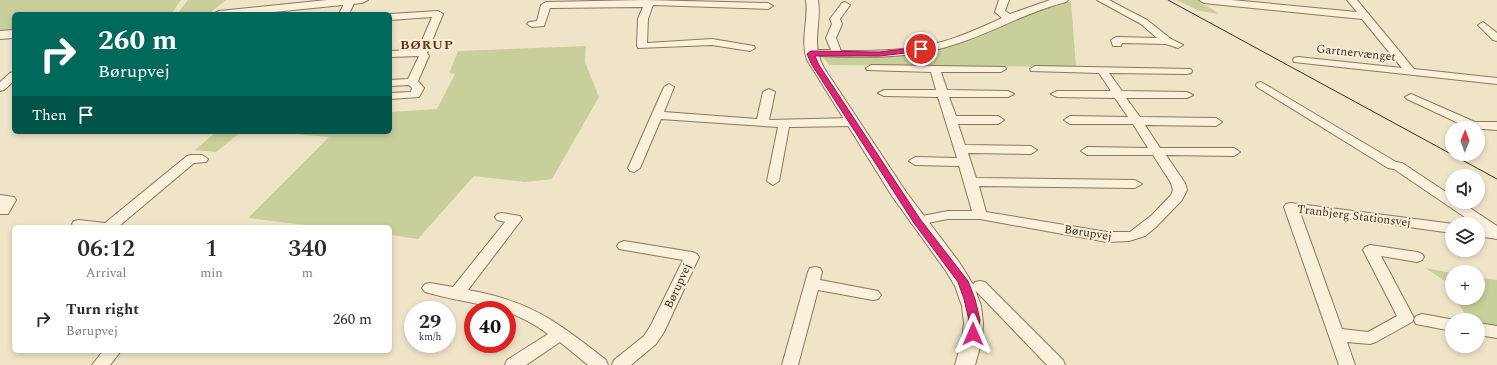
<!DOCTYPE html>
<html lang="en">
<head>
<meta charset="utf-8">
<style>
	:root { --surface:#fff; --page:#f2f2f3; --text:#2b2b33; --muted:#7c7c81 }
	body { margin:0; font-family:Spectral,serif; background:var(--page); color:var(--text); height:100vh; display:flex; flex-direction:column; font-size:15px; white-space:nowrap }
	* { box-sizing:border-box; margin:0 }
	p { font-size:13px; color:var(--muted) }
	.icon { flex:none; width:22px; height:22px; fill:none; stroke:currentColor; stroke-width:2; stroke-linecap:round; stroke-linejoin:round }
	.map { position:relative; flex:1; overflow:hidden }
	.side { position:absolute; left:12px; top:225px; width:380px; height:128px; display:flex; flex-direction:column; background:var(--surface); border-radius:6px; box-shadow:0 2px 6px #0003 }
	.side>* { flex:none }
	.top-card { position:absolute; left:12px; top:12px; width:380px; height:122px; border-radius:6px; box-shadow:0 2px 6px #0003; background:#00695c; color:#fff; overflow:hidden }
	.needle { width:26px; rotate:1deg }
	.controls { position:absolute; left:1445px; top:121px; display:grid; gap:8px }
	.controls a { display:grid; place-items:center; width:40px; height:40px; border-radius:50%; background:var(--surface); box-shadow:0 2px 6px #0003; font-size:20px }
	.speed { position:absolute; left:404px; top:301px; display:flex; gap:8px; font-size:20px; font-weight:700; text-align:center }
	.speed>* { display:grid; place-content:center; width:52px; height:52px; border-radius:50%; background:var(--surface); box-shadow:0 2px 6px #0003; line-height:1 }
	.speed small { font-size:10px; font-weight:400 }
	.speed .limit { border:6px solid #d22; background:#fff; color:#111 }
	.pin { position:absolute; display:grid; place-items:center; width:34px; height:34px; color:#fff; margin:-17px; border:2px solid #fff; border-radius:50%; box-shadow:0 1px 4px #0007 }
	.me { position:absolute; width:44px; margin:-22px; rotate:0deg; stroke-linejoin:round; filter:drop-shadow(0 0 3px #0008) }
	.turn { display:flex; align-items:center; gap:14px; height:84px; padding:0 20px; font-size:18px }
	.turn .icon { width:52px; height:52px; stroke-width:2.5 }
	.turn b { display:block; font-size:28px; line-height:34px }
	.then { display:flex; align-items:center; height:38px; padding:0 20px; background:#0003; gap:8px; font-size:15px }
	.eta { display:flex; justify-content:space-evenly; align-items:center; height:68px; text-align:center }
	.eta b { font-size:24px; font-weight:600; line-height:28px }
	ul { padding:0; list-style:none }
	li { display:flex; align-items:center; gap:12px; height:52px; padding:0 20px }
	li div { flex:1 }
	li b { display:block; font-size:15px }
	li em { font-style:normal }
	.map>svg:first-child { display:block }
</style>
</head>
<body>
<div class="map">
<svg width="1497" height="365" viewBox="0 0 1497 365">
	<rect width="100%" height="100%" fill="#f0e4c8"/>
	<path fill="#c9cf9b" d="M0,0H181L171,14H14V31L0,33Z
		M188,0H226L211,12L177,14Z
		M1176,0H1202L1204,5L1214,10L1218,14L1200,11Z
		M1071,1L1076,67L829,65L823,57L892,56L950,47L974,38L1030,12Z
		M586,46L585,62L599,97L552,179L525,182L474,176L418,239L390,235V227H322L248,218L329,137L285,133L247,132H390V112L437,109L455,74L449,73L458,51Z
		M216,132H241L216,152L195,150Z
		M1425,268L1452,273V293L1445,281Z
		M1478,277L1497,280V328L1478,325V320H1469L1455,298H1478Z"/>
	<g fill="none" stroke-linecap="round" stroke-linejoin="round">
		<g stroke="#8d765c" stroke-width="2">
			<path id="minor" d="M346,0L355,1L349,14H339Z
				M645,0L768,3L773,6L768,9L653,5L648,19L647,43L712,39L754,46L755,48L750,51L712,45L638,48L637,46L638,19L643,7L550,8L544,26L532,27L527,24L529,22L537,21L541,5L546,2Z
				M999,0H1009L1005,11L1010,14L1050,0H1068L1066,2C1026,12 992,33 953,45C907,60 858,57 811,56L806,53L811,50H831L826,38L832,24L830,19L842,3L845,2L850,5L840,19L842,24L836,38L841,51C876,51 912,51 945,41C965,35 984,26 1002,18L995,12Z
				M1097,0H1109L1147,20L1171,39L1183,45L1178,48L1166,44L1122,43L1121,46H1113L1111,40L1116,37L1157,38L1141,24Z
				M1199,0H1232L1357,12L1347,0H1357L1414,69L1497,78V84L1294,62L1293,60L1294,58L1298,57L1402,68L1362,19L1204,3Z
				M438,11L443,14L427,53L429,56L418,81L424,88L419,97L390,99V93L411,92L412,88L409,85L390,86V80L408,79L419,56L390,57V51L418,50L432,17L390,20V14Z
				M1483,22L1497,33V41L1493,40L1478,25Z
				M871,65L1005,67L1006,69L1001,72H941L947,90L1008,91L1014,94L1008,97H949L956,116H998L1004,120L998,124H958L965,145L1031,146L1037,150L1031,154L968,153L976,178L1135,180L1142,184L1135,188L979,186L986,212L1107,232H1130L1152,215L1171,195L1173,190L1171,183L1153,155H1087L1081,151L1087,147L1148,148L1133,124H1070L1064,120L1070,116L1128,117L1115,98L1057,97L1051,94L1057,91H1111L1099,73L1031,71L1030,69L1035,66L1191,69L1192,71L1191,73L1187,74L1109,73L1122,91L1187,92L1193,95L1187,98H1126L1140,117L1216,118L1222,122L1216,126L1145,125L1160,148H1234L1240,152L1234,156L1166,155L1185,183L1187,190L1182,200L1156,227L1145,236L1129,241L1107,242L980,219H948L917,225L912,224L910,221L912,218L948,211H972L959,166L915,165L909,161L915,157L957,158L938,97L884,96L878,93L884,90H936L931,72L867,70L866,68Z
				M14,72V81L4,90L0,91V82L10,73Z
				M1261,82L1396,162L1402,163L1452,196V202H1461L1497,226V239L1478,236V224H1475L1394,169L1388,168L1257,87L1256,85L1257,83Z
				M669,84L674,87L664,112L757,119L763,92L769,89L775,92L769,120L853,118L859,122L853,126L789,127L779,181L773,185L767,181L778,127L661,119L640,168L634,172L630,171L628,168L664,87Z
				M1411,94L1475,122H1497V130L1469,128L1407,99L1405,97Z
				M191,155H202L208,159L206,162L194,163L118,227H74L72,224L74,221L79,220L105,223L187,156Z
				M0,195L14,197L16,200L8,214H0Z
				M1291,203L1454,224H1452V233L1300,212L1342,329L1368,332L1397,316L1363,250L1365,247L1370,245L1417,252L1422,254L1424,257L1422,260L1417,262L1381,256L1414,318L1412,322L1376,342L1370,344L1347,342L1355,365H1339L1284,207L1286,204Z
				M502,213L520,216L522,219L468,290C531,301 557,322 606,360L608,365H588L560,342L526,365H505L507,360L548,334C504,302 473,306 425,292L422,288L425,284L430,283L453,287L505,222L497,220L495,217L497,214Z
				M624,241L692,252L697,254L699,257L664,332L656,344L631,365H612L614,360L644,336L651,325L683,260L619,249L617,246L619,243Z
				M815,267L820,268L822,272L820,280L873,290L878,291L881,295L878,299L873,300L818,290L798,365H782L808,272L810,268Z
				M980,281L985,282L1063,360L1065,365H1047L975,290L972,286L975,282Z
				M1422,314L1455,320H1452V331L1416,324L1414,320L1416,316Z
				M1478,323L1497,326V338L1478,335Z
				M103,351H121L110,365H92Z"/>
		</g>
		<g stroke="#8d765c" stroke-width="2">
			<path id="tertiary" d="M327,0H368L362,3L254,14H213L219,11Z
				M806,0H818C822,25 810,43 824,68L906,192L959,262L974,286L981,306L983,323L982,340L975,365H955L962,340L964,323L962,306L955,286L946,271L892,196L807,60C800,40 809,20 806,0Z
				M14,30V38L0,39V31Z"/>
		</g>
		<use href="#minor" fill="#faf1dc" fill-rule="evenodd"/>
		<use href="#tertiary" fill="#faf1dc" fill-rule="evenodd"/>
		<path stroke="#3d2e20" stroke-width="1" d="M1168,0L1497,179"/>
	</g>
	<path fill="#db2777" stroke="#8e194d" d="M921,47L925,49L924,51L879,56H815L819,65L920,219L968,281L975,299L980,320L977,337H969L968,334L969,320L964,299L958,282L914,223L812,65L807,54L811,51L879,52Z"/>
	<g text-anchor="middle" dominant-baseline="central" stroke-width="4" stroke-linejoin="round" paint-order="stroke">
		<g font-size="12" fill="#3d2e20" stroke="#f7eed8">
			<text transform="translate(1356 53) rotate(6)">Gartnervænget</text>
			<text transform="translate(1354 216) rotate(7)">Tranbjerg Stationsvej</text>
			<text transform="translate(1088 233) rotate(9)">Børupvej</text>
			<text transform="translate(678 286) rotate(-65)">Børupvej</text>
		</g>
		<g font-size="13" font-weight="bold" letter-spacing="1" fill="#6b2e1e" stroke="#f7eed8">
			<text x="427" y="45">BØRUP</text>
		</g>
	</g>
</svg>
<div class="controls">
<a><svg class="needle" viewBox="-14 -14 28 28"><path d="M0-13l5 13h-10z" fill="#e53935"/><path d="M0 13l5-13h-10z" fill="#7c7c81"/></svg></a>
<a><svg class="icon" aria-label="sound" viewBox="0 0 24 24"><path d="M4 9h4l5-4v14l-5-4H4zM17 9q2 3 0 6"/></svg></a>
<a><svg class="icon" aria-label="layers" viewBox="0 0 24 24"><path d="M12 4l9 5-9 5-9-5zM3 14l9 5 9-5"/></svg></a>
<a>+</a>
<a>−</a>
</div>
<div class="speed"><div>29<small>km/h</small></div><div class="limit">40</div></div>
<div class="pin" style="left:921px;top:49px;background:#d93025"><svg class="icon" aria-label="arrive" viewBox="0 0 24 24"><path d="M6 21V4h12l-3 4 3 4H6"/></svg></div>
<svg class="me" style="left:973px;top:334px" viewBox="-20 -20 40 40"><path d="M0-17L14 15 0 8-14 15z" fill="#db2777" stroke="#fff" stroke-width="4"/></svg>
<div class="top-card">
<div class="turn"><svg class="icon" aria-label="right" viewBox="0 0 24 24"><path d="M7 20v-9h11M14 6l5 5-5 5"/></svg><div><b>260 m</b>Børupvej</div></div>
<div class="then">Then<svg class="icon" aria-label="arrive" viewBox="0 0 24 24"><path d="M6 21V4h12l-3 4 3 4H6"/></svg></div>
</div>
<section class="side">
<div class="eta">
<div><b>06:12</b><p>Arrival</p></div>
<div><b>1</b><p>min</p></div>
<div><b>340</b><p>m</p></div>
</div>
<ul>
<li><svg class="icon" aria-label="right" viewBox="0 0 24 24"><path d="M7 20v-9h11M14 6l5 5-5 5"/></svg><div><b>Turn right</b><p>Børupvej</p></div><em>260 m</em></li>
</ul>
</section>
</div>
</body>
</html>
